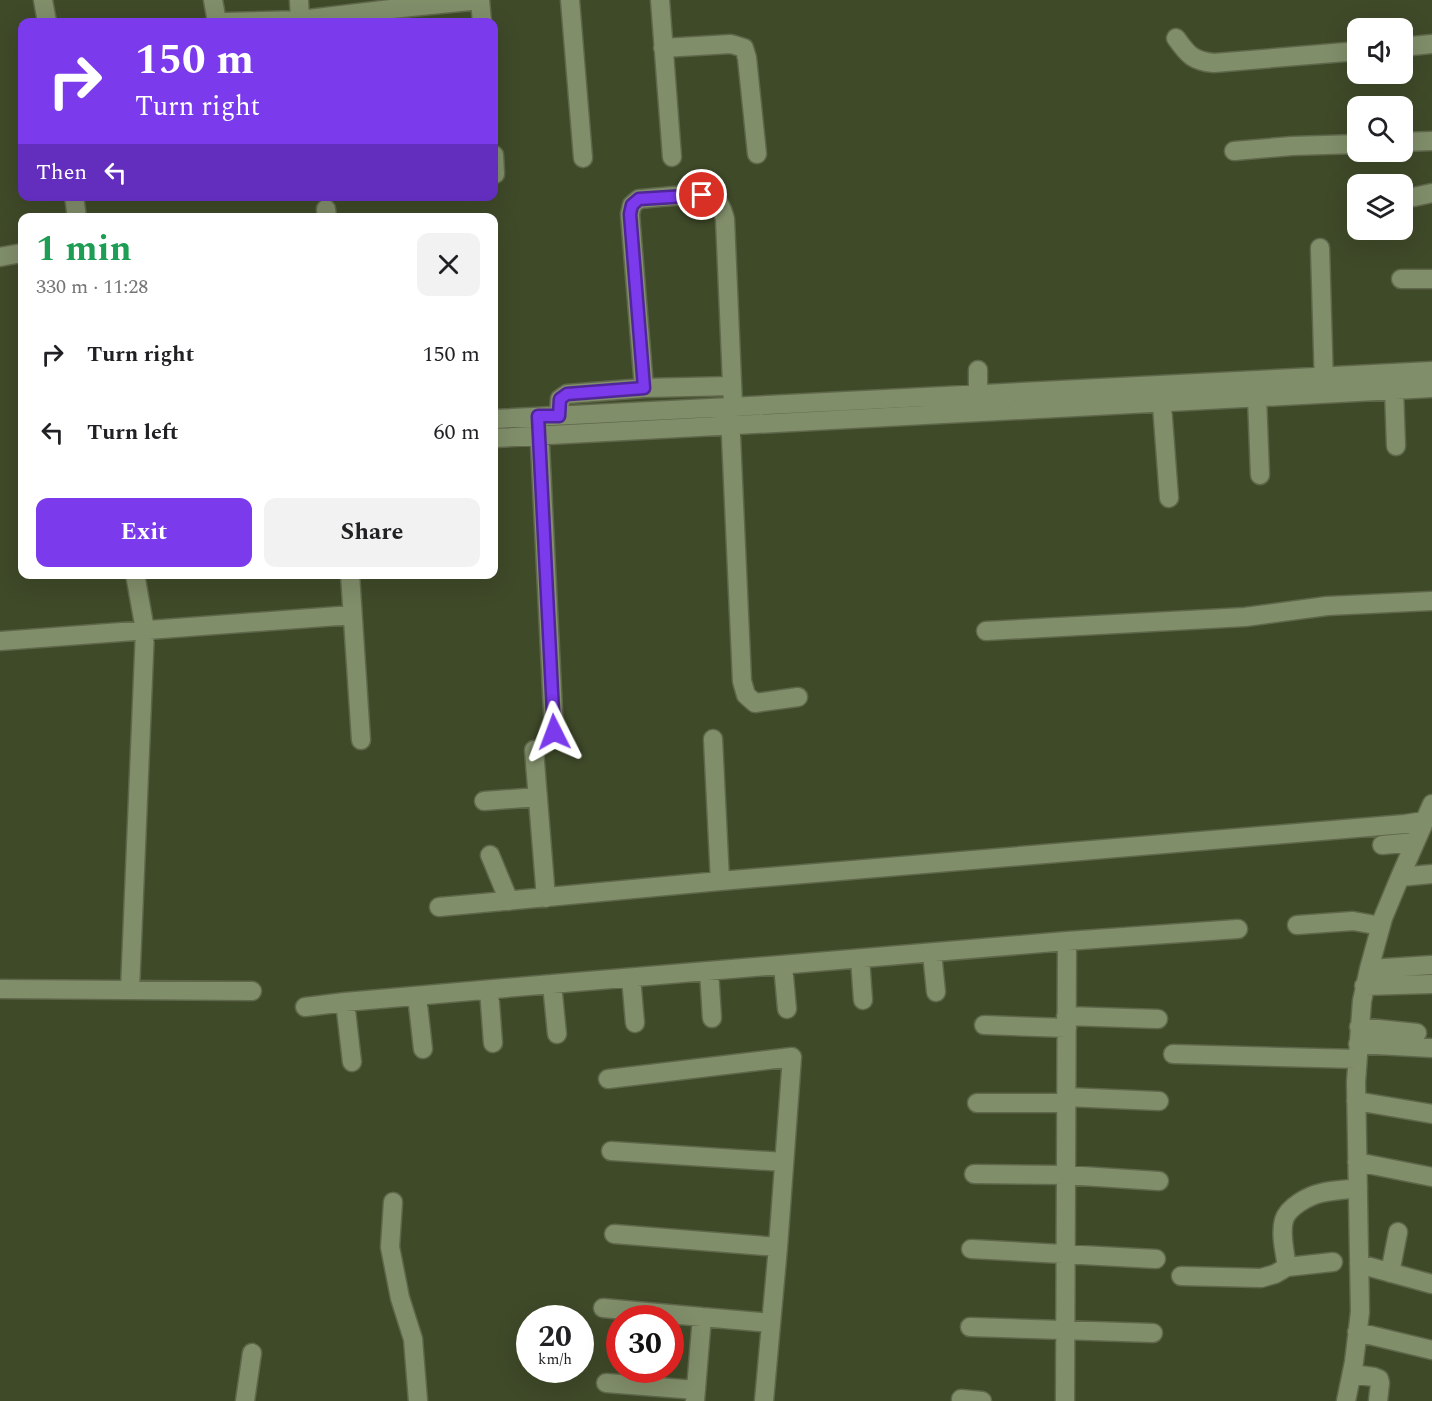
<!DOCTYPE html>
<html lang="en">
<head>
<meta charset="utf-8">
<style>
	:root { --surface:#fff; --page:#f2f2f2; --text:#202124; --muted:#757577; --accent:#7c3aed }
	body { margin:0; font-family:Spectral,serif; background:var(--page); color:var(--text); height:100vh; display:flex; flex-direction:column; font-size:22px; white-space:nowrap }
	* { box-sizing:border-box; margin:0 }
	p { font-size:20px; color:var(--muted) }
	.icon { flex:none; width:33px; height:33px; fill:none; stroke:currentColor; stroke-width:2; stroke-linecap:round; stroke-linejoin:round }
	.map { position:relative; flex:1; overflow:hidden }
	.panel { position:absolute; left:18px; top:213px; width:480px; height:366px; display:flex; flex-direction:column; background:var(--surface); border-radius:12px; box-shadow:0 6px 24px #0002 }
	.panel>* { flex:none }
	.top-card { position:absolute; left:18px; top:18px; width:480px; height:183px; border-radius:12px; box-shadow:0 6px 24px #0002; background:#7c3aed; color:#fff; overflow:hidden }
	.controls { position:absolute; left:1347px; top:18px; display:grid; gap:12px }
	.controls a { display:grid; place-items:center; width:66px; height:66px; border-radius:12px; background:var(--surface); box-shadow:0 6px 24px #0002; font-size:30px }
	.speed { position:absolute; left:516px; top:1305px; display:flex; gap:12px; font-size:30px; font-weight:700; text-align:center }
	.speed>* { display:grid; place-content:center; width:78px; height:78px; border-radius:50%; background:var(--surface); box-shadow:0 6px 24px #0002; line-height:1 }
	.speed small { font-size:15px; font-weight:400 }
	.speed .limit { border:9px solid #d22; background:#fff; color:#111 }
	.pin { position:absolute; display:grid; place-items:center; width:51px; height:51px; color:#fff; margin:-26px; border:3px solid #fff; border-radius:50%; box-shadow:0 2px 6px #0007 }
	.me { position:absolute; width:66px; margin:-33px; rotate:357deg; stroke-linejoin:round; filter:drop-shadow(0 0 4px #0008) }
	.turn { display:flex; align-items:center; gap:21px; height:126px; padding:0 18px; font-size:27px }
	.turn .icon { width:78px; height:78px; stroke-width:2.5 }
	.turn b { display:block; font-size:42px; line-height:51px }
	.then { display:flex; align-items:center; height:57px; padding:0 18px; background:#0003; gap:12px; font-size:22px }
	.round { display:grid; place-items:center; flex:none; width:63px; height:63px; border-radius:12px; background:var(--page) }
	.overview { display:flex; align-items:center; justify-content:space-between; height:102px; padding:0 18px }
	h1 { font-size:36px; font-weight:700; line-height:45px; color:#1e9e55 }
	.button { display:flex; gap:12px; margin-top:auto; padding:12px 18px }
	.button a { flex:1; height:69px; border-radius:12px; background:var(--accent); color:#fff; font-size:24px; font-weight:700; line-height:69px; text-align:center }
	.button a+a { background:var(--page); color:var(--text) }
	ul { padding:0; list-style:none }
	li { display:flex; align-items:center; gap:18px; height:78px; padding:0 18px }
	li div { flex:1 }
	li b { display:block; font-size:22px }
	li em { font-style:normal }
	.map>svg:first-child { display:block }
</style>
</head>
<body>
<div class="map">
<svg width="1432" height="1401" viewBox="0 0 1432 1401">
	<rect width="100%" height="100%" fill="#3f4a29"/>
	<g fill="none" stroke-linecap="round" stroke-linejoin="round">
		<g stroke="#5f674b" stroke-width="21">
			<path id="minor" d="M43,0L47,22
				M213,0L217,22
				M299,0L300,20
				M480,0L482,22
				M570,0L583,158
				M660,0L672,157
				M226,22L300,20L391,9L480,0
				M1176,38C1188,55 1193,61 1214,63L1358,51
				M1402,47L1432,44
				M663,48L731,44L744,48L747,58L757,154
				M1402,142L1432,141
				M1234,151L1292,146L1358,144
				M494,155L495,174
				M74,196L77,218
				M1414,197L1432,193
				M326,209L327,218
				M1320,248L1324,385
				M0,257L22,253
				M1401,279H1432
				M644,388L732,386
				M1394,389L1396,446
				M1161,392L1169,498
				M1257,397L1260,475
				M978,404V370
				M730,414L742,681L746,695L755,703L798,697
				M559,415L560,399L567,394L644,388L630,214L632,205L639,199C656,198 706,190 717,202C722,206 723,213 725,219L733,406
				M494,419L1432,371
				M539,424L554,732
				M494,438L1432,388
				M350,574L361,740
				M986,631L1245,617L1327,606L1432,601
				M0,641L352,615
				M713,739L720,881
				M534,750L546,898
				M484,801L538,797
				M1382,845L1415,842
				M490,855L509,901
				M1400,877L1432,874
				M439,907L720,881L1405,824L1424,821
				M1297,925L1353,921L1381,926
				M932,953L936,992
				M860,959L863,1000
				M783,965L787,1009
				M1369,969L1432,965
				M709,971L712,1018
				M631,978L635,1023
				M552,984L557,1034
				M1364,986L1432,984
				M0,989L252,991
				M130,990L145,630L135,574
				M489,990L493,1043
				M417,996L423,1049
				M345,1002L352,1062
				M305,1007L345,1002L552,984L1067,941L1238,929
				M1066,1016L1158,1019
				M984,1025L1067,1028
				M1359,1027L1417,1033
				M1358,1044L1432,1048
				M1173,1054L1357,1059
				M608,1079L792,1057L778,1247L764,1401
				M1066,1097L1159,1101
				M1356,1101L1432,1114
				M977,1103H1066
				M611,1151L784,1162
				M1357,1162L1432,1177
				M974,1174L1066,1175L1159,1181
				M393,1202L390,1247L400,1298L413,1339L418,1401
				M614,1234L778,1247
				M971,1249L1156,1259
				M1333,1262L1287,1267C1285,1253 1280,1234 1284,1220C1288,1207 1308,1196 1321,1193C1333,1190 1346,1190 1358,1188
				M1359,1264L1432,1284
				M1390,1273L1398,1232
				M1181,1276L1261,1278L1275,1274L1287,1267
				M603,1308L702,1317L695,1401
				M702,1317L771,1323
				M970,1327L1153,1333
				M1357,1332L1432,1350
				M1352,1374L1374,1377L1379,1379L1380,1383L1378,1401
				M606,1383L696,1390
				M961,1399L982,1401
				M245,1401L252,1353
				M1065,1401L1067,941
				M1346,1401L1354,1362L1360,1312L1356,1082L1362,1001L1369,969L1383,918L1400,877L1432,804"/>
		</g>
		<use href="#minor" stroke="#818e6a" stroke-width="18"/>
	</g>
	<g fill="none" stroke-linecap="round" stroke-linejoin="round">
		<g stroke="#51269a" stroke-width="15">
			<path id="route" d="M554,732L538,416H559L560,399L567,394L644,388L630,214L632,205L639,199L702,195"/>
		</g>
		<use href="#route" stroke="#7c3aed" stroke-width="10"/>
	</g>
</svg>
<div class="controls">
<a><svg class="icon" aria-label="sound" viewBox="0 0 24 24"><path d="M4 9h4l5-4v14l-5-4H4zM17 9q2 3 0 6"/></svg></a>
<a><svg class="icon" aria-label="search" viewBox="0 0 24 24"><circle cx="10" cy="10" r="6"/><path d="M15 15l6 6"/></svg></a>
<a><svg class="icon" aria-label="layers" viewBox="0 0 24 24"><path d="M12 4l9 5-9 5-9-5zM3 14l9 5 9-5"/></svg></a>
</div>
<div class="speed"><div>20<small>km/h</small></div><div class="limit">30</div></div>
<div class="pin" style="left:702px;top:195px;background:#d93025"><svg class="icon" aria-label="arrive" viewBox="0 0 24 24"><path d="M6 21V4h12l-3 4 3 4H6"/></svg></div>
<svg class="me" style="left:554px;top:732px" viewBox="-20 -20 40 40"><path d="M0-17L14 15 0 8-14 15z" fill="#7c3aed" stroke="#fff" stroke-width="4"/></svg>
<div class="top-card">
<div class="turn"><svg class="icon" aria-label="right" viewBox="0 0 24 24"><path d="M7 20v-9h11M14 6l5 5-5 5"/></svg><div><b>150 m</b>Turn right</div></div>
<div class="then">Then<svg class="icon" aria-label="left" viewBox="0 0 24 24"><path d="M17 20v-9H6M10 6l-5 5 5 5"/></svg></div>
</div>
<section class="panel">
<div class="overview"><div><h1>1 min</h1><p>330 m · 11:28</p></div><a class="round"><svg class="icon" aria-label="close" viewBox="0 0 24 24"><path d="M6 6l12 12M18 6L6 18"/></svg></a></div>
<ul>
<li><svg class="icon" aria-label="right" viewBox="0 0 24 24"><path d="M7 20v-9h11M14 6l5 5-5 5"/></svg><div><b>Turn right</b></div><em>150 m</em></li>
<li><svg class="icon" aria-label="left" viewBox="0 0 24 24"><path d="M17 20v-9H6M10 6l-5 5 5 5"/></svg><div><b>Turn left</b></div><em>60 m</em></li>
</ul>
<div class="button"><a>Exit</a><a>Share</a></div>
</section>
</div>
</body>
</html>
